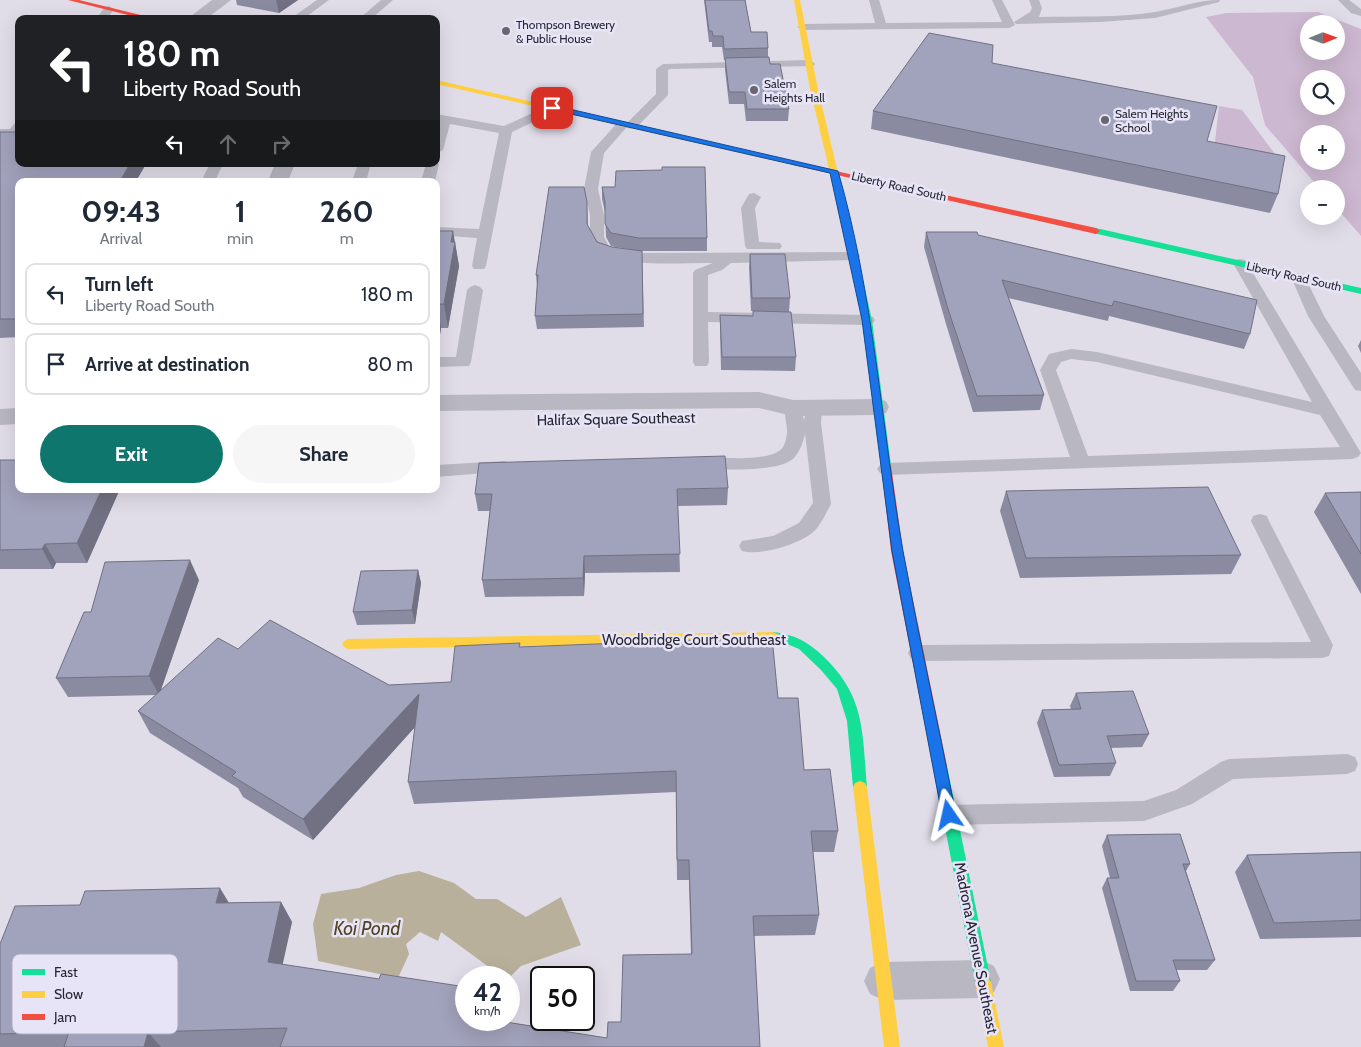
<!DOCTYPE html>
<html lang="en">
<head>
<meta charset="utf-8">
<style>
	:root { --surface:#fff; --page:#f6f6f7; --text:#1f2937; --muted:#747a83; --line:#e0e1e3; --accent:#0f766e }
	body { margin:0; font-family:Cabin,sans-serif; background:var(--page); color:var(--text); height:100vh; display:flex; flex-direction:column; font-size:19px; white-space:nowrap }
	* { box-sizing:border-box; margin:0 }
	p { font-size:16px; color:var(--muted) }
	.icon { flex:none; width:28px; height:28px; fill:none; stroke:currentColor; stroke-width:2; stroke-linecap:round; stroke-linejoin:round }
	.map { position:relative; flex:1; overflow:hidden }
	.drawer { position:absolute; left:15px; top:178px; width:425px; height:315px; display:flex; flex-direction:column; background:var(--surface); border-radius:10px; box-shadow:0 5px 20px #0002 }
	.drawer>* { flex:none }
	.guide { position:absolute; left:15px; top:15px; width:425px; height:152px; border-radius:10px; box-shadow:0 5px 20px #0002; background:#202124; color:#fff; overflow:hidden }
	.needle { width:32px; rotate:89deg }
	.controls { position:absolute; left:1300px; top:15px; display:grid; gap:10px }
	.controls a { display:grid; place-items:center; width:45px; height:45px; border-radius:50%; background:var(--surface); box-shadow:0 5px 20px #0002; font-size:25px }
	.speed { position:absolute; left:455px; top:966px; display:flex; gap:10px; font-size:25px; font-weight:700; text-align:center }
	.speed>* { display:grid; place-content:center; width:65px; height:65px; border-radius:50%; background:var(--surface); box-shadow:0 5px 20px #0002; line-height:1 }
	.speed small { font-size:12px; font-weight:400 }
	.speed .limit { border:2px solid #111; border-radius:8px; background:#fff; color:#111 }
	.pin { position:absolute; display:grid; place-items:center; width:42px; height:42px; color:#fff; margin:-21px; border-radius:10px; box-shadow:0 2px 8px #0006 }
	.me { position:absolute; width:55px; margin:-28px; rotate:349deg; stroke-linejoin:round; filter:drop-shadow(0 0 4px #0008) }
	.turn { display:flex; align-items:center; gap:18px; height:105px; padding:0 25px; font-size:22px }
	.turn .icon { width:65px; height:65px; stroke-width:2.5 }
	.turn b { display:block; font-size:35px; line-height:42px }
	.lanes { display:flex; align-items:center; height:48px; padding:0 25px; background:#0003; justify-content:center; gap:25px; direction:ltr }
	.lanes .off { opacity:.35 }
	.eta { display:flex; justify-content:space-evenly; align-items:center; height:85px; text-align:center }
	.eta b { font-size:30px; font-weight:800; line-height:35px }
	.cta { display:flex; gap:10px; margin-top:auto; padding:10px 25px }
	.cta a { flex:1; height:58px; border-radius:30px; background:var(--accent); color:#fff; font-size:20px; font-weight:800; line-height:58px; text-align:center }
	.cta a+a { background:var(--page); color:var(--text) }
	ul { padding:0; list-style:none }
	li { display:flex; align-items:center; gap:15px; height:62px; margin:0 10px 8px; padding:0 15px; border:2px solid var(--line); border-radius:10px }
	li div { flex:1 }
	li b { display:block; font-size:19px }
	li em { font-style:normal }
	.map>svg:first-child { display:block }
</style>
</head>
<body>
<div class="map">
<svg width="1361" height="1047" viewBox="0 0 1361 1047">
	<rect width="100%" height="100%" fill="#e0dde9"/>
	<path fill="#ccb8d0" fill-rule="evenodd" d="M1318,12L1361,29V236L1336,207V189H1320L1265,125L1253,77L1206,17L1226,13ZM1309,24H1336V51H1309ZM1309,79H1336V106H1309ZM1309,134H1336V161H1309Z
		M1219,106L1242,110L1281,162L1214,150Z"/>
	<path fill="#b9b09b" d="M419,871L454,883L476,899H497L526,917L561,897L581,945L521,966L510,977L493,970L441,932L438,941L420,932L406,944L409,954L398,978L318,961L313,924L321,894L359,888L396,875Z"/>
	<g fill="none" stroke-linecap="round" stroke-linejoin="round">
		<path fill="#b8b7c2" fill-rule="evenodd" d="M317,0H329L303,19H290Z
			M381,0H393L371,19H359Z
			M869,0H879L886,23L1002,22L992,0H1002L1015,25L1009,28L803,30L797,27L803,24L875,23Z
			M1029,0H1039L1042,8L1039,17C1077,16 1117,18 1155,12C1178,8 1197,0 1220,0L1219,2L1155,18L1100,22L1016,24L1014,22L1030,12L1032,8Z
			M1338,0H1349L1361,9V16L1351,13Z
			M109,6L114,9L107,19H96L105,7Z
			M809,60L813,62L815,64L813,66L670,69L668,70V95L635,129L626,128L604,153L598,189L604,215V237L610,248L639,253L853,252L858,253L860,256L858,259L853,260L731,263L722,270L708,275V312L867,315L873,317L875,320L873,323L867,325L708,322L709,362L707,366H695L693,362V273L695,270L713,263C675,263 635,267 599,254L590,237V215L584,189L591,152L619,121L628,122L656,94V69L663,64Z
			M552,104L558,108L556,111L512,132L486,266L484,269H474L472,266L477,238L436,235V227L479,229L499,133L450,124L443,150L436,154L438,122L436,114L504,126Z
			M19,122V136L0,137V129H10L15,123Z
			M436,161L439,164L435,181H421L426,164H436Z
			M210,164H223L215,181H201Z
			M358,164H371L366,181H352Z
			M754,193L761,197L755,208L759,242L780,243L782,246L780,249H747L745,246L741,208L749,194Z
			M1240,259L1245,260L1247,263L1361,453L1358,457L1352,459L886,475L880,473L877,469L880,465L886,463L1070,457L1040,370L1049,354L1071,349L1097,352L1312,402L1233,263L1235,260ZM1071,359L1097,362L1320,415L1340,447L1088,456L1056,370L1061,362Z
			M1298,273L1303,274L1305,277L1324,316L1361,373V391L1355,390L1308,316L1291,277L1293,274Z
			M475,285L480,287L483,290L471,362L469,366L436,367V357H456L467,290L470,287Z
			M793,402L799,404L804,420L808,404L814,402L820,404L822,408L821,423L831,504C826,513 820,527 812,533C797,545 760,556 742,551L739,546L742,541L773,536L799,523L813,503L805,433C804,441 800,451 794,458C779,473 722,469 701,469L695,467L692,463L695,459L701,457C720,457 763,462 779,451C784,448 786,441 787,434C788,425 782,412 787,404Z
			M504,461L510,463L513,467L510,471L436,477V465Z
			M1260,514L1267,516L1269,521L1333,645L1329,656L1322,658L918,661L911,659L908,653L911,647L918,645L1311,642L1251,521L1253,516Z
			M1347,754L1355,757L1358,764L1355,771L1347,774L1233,779L1192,804L1144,821L949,825L941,822L937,815L941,808L949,805L1144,801L1176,790L1221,762L1229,759Z"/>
		<path fill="#b8b7c2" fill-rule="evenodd" d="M212,0H231L206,19H187Z
			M275,164H295L288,181H268Z
			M759,392L793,400L877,399L886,401L889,407L886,413L877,415L793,416L759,408L436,411V395Z
			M19,408V424L0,425V409Z
			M981,960L994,966L1000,979L994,992L981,998L883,1000L870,994L864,981L870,968L883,962Z"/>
		<path fill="#16e098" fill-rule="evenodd" d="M1096,228L1361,288V294L1093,233L1092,231Z
			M853,250L857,253L872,320L891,465L886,469L881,465L862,320L849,253Z
			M773,632C794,634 808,642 823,656C866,697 862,732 867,787L865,791L860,793L855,791L853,787L847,721L837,689L821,670L799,649L787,644L769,640L767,637L769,634Z
			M940,760L945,762L947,766L991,982L988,987L983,990L978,987L975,982L933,766L935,762Z"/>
		<path fill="#ffcf43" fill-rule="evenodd" d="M794,0H800L818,89L857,253L853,256L849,253L810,89Z
			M436,80L793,161L797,163L793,165L436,84Z
			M773,632L777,634L779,637L777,640L773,642L348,649L344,647L342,644L344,641L348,639Z
			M860,781L865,783L867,787L900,1047H884L853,787L855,783Z
			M983,974L988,977L991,982L1004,1047H988L975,982L978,977Z"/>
		<path fill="#f24e42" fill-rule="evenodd" d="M68,0H79L157,19H144Z
			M790,161L1096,228L1100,231L1096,234L793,165L789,163Z
			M886,461L891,465L903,551L947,766L945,770L940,772L935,770L933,766L891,551L881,465Z"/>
	</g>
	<path fill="#8a8ba1" d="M236,0H298L279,13L237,5Z
		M704,0H745L751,32L768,48V57L770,64L789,109L788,121H746L744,104H729L725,70V60H724L722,47H712V42H709Z
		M992,63L1207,141L1278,194L1270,213L871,129L873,111Z
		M0,132L19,164H146L136,181H19V337L0,338Z
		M602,187L707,238V251H639H642L644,327L537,329L535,316L537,286L536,275L587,202L588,226L597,242L612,247L639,251L611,246L606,237L605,212L602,199Z
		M436,231L455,242L459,266L448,328H441L439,341H436Z
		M926,232L978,235L1250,334L1244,349L1109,316L1108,321L1008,298L1044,395L1040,410L973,412L946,324L924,247Z
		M750,254L790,298L789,312L751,311L749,267Z
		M753,311L796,357L795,371L721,370L720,329V315L753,316Z
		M1361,340V353L1358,346Z
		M0,460L120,489L87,563H56L53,569H0Z
		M728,488L727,505L678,506L680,572L585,573L584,596L485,597L482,580L490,511H478L475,494Z
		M1006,491L1241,555L1231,574L1020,578L1000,511Z
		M1361,492V594L1314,512L1325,493Z
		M418,570L421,583L415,624L357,625L353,612Z
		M199,580L161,690L238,649L389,685L451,682L520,647L778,698L804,770L838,831L834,852H813L819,915L815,935L754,936L760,1047H0V944L228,903L281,902L292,922L282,964L466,1020L607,1038L621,1022L691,955L689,880H677L676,792L414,804L408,782L415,727L313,840L243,797L238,788L150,733L138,711L156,695L68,697L56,678L91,612Z
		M1076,693L1149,734L1142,747L1111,748L1116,763L1110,776L1054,777L1037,723L1042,710L1071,709L1070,706Z
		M1107,835L1190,864L1186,871L1215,960L1207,970H1176L1180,981L1173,991H1130L1102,888L1107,878H1110L1102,846Z
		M1361,852V937L1260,939L1235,872L1247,855Z"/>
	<path fill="#717183" d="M276,0H298L279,13Z
		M130,164H146L136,181H120Z
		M453,231L459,266L448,328L444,304L451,242Z
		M437,304L441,328L439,341L436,326V308Z
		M102,489H120L87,563L77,543Z
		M45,544L56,563L53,569L42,549Z
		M584,556L585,573L584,596L583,578Z
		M190,560L199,580L159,695L149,676Z
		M418,570L421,583L415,624L412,610Z
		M419,694L425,716L313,840L303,819Z
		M220,888L232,908L216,903Z
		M281,902L292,922L279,981L268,962Z
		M148,1032L161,1047H144Z"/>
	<path fill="#a1a2bb" stroke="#717183" d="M705,0H745L751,32H767L768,48L724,49L723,36H713L712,31H709Z
		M929,33L993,45L992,63L1217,106L1207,141L1285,156L1278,194L873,111Z
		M769,57L770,64H780L789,109H747L745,92H729L725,58Z
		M0,132H19V164H130L120,181H19V319H0Z
		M662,167H705L707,238H639L611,233L605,224V202L602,187H615L616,171L662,170Z
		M549,187H584L587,202V224L597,242L612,247L642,251L643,314L535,316L538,275H536Z
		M436,231H453L451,242H455L444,304H437L436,308Z
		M926,232H977L978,235L1257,300L1250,334L1114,301L1112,306L1002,280L1044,395L977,396L948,309Z
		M750,254H785L790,298H752Z
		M753,311L791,312L796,357H722L720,315L753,316Z
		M725,456L728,488L677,489L680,554L584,556L583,578L482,580L492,494H475L479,463Z
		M0,460H19V489H102L77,543L45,544L42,549L0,550Z
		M1208,487L1241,555L1026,558L1006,491Z
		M1361,492V554L1325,493Z
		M190,560L149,676L56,678L84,612H91L105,562Z
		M418,570L412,610L353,612L361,571Z
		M270,620L389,685L451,682L455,646L520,643L519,647L772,637L778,698H798L804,770L830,769L838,831H811L819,915L753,916L760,1047H280L287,1028L148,1032L144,1047H64L69,1032L0,1034V944L15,906L80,905L85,891L220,888L216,903L281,902L268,962L379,979L381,974L466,987V1020H493L607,1038L608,1022H621L623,955L692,954L689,860H677L676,771L408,782L419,694L303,819L232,776L236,772L138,711L218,638L238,649Z
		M1133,691L1149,734L1107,736L1116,763L1059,765L1042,710L1081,709L1076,693Z
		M1180,834L1190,864H1183L1215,960H1173L1180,981H1136L1107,878H1119L1107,835Z
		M1361,852V920L1274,923L1247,855Z"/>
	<path fill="#1a73e8" stroke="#114b97" d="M552,105L838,171C874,295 881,425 903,551C919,639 939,727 956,815L954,819L949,821L944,819L942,815L892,551L862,320L830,173L549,109V106Z"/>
	<g fill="#676672" stroke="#e8e4f7" stroke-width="2">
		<circle cx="506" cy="31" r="5"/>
		<circle cx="754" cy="90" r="5"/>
		<circle cx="1105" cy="120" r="5"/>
	</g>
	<g text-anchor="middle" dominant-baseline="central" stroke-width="5" stroke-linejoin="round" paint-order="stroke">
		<g font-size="12" fill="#262632" stroke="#e8e4f7" text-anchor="start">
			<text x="516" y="24">Thompson Brewery<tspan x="516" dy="14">&amp; Public House</tspan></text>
			<text x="764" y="83">Salem<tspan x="764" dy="14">Heights Hall</tspan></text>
			<text x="1115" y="113">Salem Heights<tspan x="1115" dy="14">School</tspan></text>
		</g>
		<g font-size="12" fill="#262632" stroke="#e8e4f7">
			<text transform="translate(899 186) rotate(13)">Liberty Road South</text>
			<text transform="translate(1294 276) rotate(13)">Liberty Road South</text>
		</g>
		<g font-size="15" fill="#262632" stroke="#e8e4f7">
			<text transform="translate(616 419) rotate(-1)">Halifax Square Southeast</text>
			<text x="694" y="640">Woodbridge Court Southeast</text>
			<text transform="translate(976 948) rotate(79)">Madrona Avenue Southeast</text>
		</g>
		<g font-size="19" font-style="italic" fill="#4f4320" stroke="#e8e4f7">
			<text x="367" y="928">Koi Pond</text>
		</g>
	</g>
	<rect x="12" y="954" width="166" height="80" rx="8" fill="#e8e4f7" stroke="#aeabbc" stroke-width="1"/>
	<rect x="22" y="969" width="23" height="6" fill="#16e098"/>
	<rect x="22" y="991" width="23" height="7" fill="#ffcf43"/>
	<rect x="22" y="1014" width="23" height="6" fill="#f24e42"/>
	<g font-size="14" fill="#262632">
		<text x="54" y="977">Fast</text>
		<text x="54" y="999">Slow</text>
		<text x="54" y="1022">Jam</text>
	</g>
</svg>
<div class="controls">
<a><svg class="needle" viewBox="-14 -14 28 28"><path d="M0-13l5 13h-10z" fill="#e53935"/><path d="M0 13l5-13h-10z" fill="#747a83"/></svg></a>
<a><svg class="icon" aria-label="search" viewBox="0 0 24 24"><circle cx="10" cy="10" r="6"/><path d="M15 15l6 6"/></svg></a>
<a>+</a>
<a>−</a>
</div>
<div class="speed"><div>42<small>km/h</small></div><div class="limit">50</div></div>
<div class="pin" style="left:552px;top:108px;background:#d93025"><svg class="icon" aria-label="arrive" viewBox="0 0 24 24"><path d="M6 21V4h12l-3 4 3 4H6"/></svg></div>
<svg class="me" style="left:949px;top:815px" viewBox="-20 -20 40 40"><path d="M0-17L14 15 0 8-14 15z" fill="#1a73e8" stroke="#fff" stroke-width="4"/></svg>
<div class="guide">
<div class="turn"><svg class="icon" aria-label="left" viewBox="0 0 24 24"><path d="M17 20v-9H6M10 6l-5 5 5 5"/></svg><div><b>180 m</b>Liberty Road South</div></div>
<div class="lanes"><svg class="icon" aria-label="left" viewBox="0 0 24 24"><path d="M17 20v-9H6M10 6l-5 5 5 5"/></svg><svg class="icon off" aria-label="ahead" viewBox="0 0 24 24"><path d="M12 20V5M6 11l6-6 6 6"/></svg><svg class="icon off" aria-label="right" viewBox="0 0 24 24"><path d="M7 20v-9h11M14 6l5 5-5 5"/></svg></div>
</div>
<section class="drawer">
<div class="eta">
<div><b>09:43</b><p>Arrival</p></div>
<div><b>1</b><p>min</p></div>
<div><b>260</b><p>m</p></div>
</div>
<ul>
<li><svg class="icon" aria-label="left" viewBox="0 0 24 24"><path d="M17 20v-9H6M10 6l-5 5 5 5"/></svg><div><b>Turn left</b><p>Liberty Road South</p></div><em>180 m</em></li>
<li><svg class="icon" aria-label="arrive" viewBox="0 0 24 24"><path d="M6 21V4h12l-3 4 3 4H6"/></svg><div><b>Arrive at destination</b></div><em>80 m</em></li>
</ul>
<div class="cta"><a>Exit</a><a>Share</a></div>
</section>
</div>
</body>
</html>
